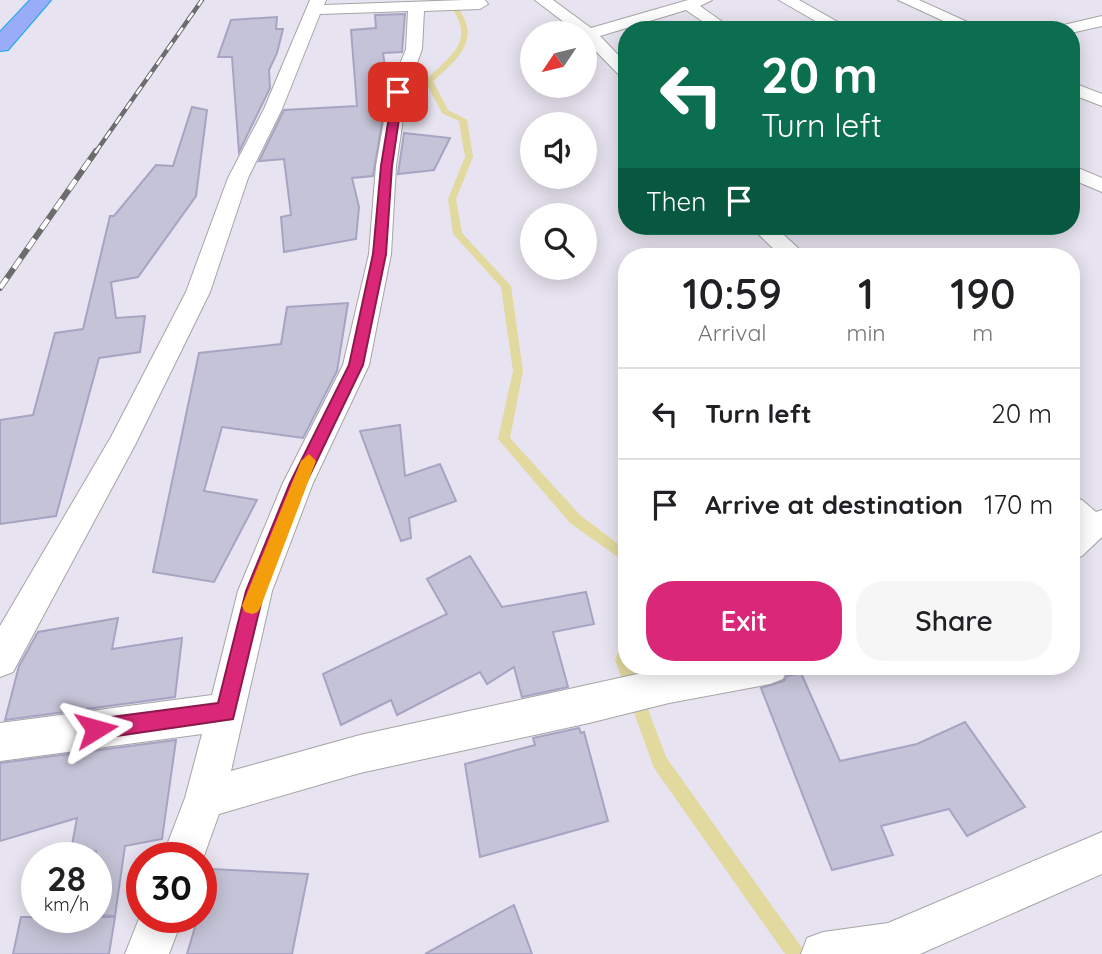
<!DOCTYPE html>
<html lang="en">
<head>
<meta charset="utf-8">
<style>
	:root { --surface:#fff; --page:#f6f6f6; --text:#202124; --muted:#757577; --line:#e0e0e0; --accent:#db2777 }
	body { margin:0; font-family:Quicksand,sans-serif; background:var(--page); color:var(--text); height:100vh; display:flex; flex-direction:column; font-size:26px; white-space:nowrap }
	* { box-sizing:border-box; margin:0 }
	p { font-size:23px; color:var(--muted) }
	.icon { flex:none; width:38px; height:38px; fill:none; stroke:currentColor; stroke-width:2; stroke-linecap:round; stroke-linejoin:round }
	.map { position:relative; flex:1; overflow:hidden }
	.drawer { position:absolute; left:618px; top:248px; width:462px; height:427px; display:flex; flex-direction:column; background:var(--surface); border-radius:28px; box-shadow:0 4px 18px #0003 }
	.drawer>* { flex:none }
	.guide { position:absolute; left:618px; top:21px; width:462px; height:214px; border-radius:28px; box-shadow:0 4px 18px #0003; background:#0b6e4f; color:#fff; overflow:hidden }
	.needle { width:46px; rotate:235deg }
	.buttons { position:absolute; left:520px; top:21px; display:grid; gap:14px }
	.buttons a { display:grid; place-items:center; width:77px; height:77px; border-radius:50%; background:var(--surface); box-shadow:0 4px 18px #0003; font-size:35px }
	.speed { position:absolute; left:21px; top:842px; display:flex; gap:14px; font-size:35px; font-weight:700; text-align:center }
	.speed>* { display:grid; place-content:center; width:91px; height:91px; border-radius:50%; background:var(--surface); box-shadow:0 4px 18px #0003; line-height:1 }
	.speed small { font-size:18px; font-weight:400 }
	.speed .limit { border:10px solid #d22; background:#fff; color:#111 }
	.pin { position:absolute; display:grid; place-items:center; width:60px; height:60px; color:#fff; margin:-30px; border-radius:14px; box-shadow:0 4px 10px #0006 }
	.me { position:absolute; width:77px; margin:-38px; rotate:82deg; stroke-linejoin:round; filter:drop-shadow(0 0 5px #0008) }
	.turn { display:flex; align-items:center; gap:24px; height:147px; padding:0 28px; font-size:32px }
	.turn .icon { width:91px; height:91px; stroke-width:2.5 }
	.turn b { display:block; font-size:49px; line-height:60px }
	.then { display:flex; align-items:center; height:66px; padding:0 28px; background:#0003; gap:14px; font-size:26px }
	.eta { display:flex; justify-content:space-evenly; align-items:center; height:119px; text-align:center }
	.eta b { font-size:42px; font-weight:600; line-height:49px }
	.action { display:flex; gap:14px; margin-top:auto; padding:14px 28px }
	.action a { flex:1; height:80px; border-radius:28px; background:var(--accent); color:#fff; font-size:28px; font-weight:600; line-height:80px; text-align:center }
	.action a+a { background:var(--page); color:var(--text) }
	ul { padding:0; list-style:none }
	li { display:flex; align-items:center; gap:21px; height:91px; padding:0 28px; border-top:2px solid var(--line) }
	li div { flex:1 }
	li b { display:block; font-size:26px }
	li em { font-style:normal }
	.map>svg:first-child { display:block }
</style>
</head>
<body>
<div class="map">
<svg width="1102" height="954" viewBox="0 0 1102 954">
	<rect width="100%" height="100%" fill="#e7e3f0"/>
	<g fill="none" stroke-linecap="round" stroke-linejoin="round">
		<path fill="#e2d99f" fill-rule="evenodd" d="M446,0H452C483,36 463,55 433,81L448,110L467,120L473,157L456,199L462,233L511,286L523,371L510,438L580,515L626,550V563L570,523L498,439L513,371L501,287L453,234L448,199L465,157L459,121L442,113L425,81C454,52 478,41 446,0Z
			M626,642V667H632L666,757L802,948L805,954H785L654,768L615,660L621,644Z"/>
	</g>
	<path fill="#c5c3d7" stroke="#a7a4c3" stroke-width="2" d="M405,14L402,52L383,53L388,88L373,176L352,178L359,207L356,239L284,252L281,217L291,215L284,159L259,161L284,110L357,106L351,30L376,28L375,15Z
		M277,17L276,29H283L277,53L269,70L270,88L239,152L232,57H218L231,20Z
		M192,107L207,110L196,196L138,277L111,282L116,318L145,316L140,352L99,358L56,516L0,524V420L33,415L55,333L83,329L110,216H114L156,165L173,166Z
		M404,133L450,138L434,170L398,174Z
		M348,303L337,371L303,438L222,427L204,491L257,500L214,582L153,572L199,353L281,344L287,307Z
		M400,425L405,476L440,464L456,501L409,518L411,538L401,541L360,431Z
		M470,556L502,607L586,592L594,624L553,632L568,687L522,697L514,667L487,684L480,672L397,715L391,700L341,725L323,674L447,614L427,579Z
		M118,618L112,649L182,638L175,697L5,720L19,666L38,632Z
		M801,673L840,761L917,744L965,722L1025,807L967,836L949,809L881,826L893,855L832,870L761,688L784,681L787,676Z
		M579,728L581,733L584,732L608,821L480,857L465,764L535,745L533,738Z
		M176,740L162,839L125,846L115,916L96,915V851L70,856L77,818L0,841V763Z
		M211,869L308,874L292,954H187L198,917H201V905Z
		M514,905L532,954H425Z
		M21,917H115L109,954H13Z"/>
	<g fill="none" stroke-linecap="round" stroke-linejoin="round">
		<g stroke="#a5a5a5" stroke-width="2">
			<path id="minor" d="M310,0H326L324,5L464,0H485L488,4L480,9L424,11L422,49L407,92L396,166L391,254L369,365L313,483L272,591L231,771L360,735L669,667H788L783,679L770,684L669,703L589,723L360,773L219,814L201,864V858H162L185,798L202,734L0,761V723L212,695L238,591L283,483L343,365L369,254L376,166L389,92L406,49L408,11L320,14L282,109L248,178L210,292L135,445L13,672L0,677V626L111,437L186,292L228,178L264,109Z
				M535,0H553L591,28L688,0H712L700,6L734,30H715L686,10L600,36L626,63V77L620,76L584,39V33H578Z
				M779,0H799L852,30H831Z
				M898,0H919L985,30H963Z
				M1102,16V26L1071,33V30H1053L1055,27Z
				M1071,82L1102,94V106L1071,94Z
				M1071,165L1102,178V192L1071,179Z
				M750,226H774L808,257H782Z
				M1071,496L1082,500L1096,512L1102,510V537L1082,556L1071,560Z
				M1102,832V874L920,954H801L807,938L823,932L888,923Z
				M142,911V917H183L169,954H125Z"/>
		</g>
		<g stroke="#13aaeb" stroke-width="2">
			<path id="trunk" d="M30,0H51L8,50L0,51V32Z"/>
		</g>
		<use href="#minor" fill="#fff" fill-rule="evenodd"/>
		<use href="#trunk" fill="#99acf7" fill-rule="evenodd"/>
		<g stroke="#6c6c6c" stroke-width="4.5">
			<path id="rail-far1" d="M95,153L202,0"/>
		</g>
		<g stroke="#6c6c6c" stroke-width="6">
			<path id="rail" d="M0,288L96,151"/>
		</g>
		<use href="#rail-far1" stroke="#fff" stroke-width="2.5" stroke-dasharray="9" stroke-linecap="butt"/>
		<use href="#rail" stroke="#fff" stroke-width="4.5" stroke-dasharray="12" stroke-linecap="butt"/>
	</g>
	<path fill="#db2777" stroke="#8e194d" stroke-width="2" d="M398,89L403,92L392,166L386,254L363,365L306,483L264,591L233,719L96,739L88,736L86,729L88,722L96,719L218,703L246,591L290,483L349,365L373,254L381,166L393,92Z"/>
	<path fill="#f59e0b" d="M309,454L316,461L261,606L258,612L252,614L245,612L242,606L301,461Z"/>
</svg>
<div class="buttons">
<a><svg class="needle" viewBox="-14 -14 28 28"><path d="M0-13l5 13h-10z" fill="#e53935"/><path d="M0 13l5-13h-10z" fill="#757577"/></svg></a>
<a><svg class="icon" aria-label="sound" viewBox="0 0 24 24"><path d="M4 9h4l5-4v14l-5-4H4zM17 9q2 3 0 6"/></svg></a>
<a><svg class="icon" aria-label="search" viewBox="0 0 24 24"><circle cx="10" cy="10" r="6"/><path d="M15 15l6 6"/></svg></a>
</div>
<div class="speed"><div>28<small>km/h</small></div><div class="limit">30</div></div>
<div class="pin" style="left:398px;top:92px;background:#d93025"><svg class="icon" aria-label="arrive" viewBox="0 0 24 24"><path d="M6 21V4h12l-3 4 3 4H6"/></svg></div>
<svg class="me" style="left:96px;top:729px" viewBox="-20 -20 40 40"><path d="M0-17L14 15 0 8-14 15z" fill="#db2777" stroke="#fff" stroke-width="4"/></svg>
<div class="guide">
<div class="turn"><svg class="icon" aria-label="left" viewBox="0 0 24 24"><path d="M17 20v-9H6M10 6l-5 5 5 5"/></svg><div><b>20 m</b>Turn left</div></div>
<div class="then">Then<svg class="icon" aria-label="arrive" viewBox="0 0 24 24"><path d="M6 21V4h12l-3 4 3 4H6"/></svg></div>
</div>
<section class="drawer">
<div class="eta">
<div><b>10:59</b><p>Arrival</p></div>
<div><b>1</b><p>min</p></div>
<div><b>190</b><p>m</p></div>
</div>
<ul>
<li><svg class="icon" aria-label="left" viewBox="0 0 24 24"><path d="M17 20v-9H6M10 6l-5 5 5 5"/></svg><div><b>Turn left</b></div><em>20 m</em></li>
<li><svg class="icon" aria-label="arrive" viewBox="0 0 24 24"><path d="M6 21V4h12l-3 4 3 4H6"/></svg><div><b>Arrive at destination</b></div><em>170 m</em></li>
</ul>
<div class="action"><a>Exit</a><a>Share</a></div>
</section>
</div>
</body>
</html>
